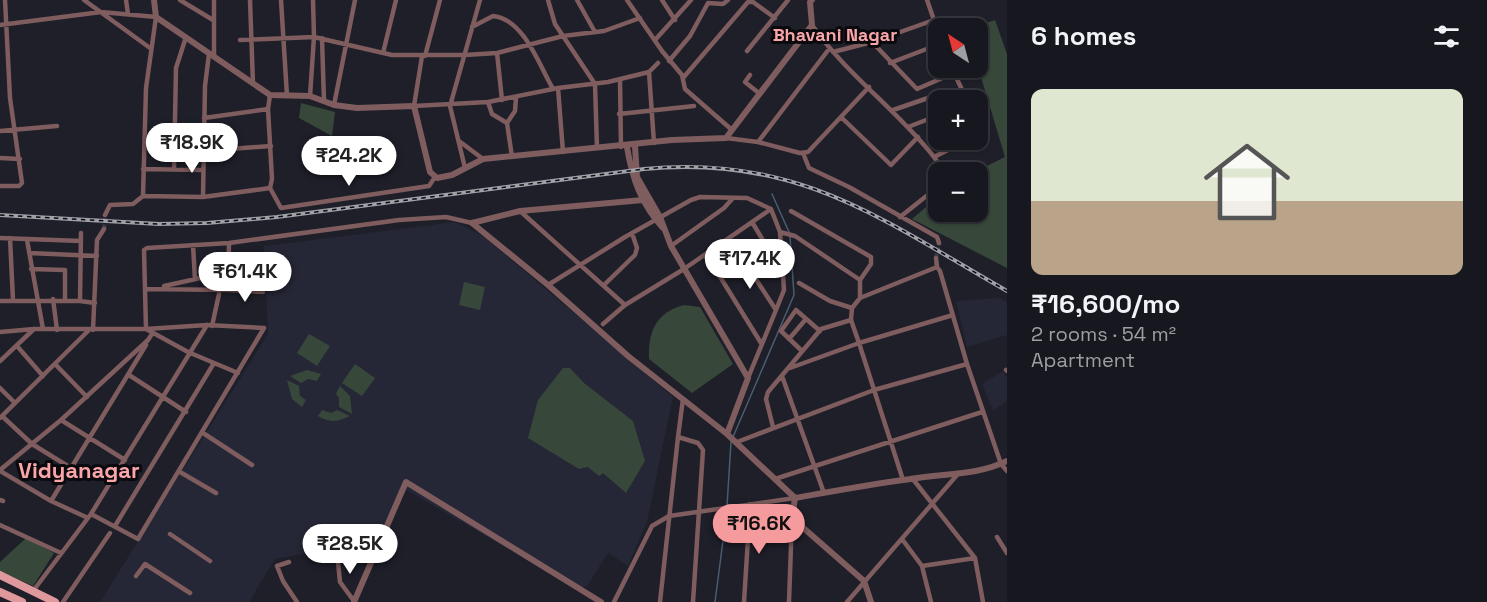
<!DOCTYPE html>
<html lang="en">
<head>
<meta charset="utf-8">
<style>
  body { margin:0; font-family:"Space Grotesk",sans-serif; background:#1f2028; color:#f1f3f6; height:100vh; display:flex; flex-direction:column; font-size:22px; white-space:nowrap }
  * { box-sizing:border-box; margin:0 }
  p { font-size:20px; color:#9e9fa4 }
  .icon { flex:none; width:33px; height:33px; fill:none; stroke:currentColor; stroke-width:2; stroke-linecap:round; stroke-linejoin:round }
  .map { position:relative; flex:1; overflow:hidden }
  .panel { display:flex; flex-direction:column; background:#16171f; width:480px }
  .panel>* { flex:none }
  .needle { width:39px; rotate:324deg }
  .fabs { position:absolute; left:928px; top:18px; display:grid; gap:12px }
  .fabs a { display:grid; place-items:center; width:60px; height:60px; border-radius:12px; background:#16171f; box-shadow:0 2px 4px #0004,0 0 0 2px #35363d; font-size:30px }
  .price { position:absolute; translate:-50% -51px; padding:0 14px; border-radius:21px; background:#fff; color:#222; font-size:20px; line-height:39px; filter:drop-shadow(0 2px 3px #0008) }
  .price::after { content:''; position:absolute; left:50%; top:36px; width:18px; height:14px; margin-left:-9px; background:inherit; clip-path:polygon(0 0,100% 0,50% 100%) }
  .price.active { background:#f59b9d; color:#111 }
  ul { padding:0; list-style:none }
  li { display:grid; align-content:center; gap:12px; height:318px; padding:0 24px }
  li+li { border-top:2px solid #35363d }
  li span { display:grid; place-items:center; height:186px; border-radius:12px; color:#555 }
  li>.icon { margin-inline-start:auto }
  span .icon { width:108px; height:108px; fill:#fffc; stroke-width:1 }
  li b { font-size:26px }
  h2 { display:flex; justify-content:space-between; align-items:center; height:72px; padding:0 24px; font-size:26px }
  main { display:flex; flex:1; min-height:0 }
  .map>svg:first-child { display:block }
  .built { fill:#252736 }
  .green { fill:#37483a }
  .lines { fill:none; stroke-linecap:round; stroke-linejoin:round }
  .stream { stroke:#495d72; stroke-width:1.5 }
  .minor-tunnel { stroke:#393a44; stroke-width:4.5; stroke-dasharray:4.5 2; stroke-linecap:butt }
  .minor { stroke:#7f5c5e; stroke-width:4.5 }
  .tertiary { stroke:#7f5c5e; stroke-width:6 }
  .primary { stroke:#df989c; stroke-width:8 }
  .rail-casing { stroke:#a0a1a8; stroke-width:4 }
  .rail { stroke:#09090e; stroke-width:1.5; stroke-dasharray:4.5; stroke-linecap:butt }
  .labels { text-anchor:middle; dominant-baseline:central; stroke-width:6; stroke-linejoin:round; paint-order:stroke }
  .neighbourhood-label { font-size:18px; font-weight:bold; fill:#faa6a8; stroke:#09090e }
  .district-label { font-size:22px; font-weight:bold; fill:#faa6a8; stroke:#09090e }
</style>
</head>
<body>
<main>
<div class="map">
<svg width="1007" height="602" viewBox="0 0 1007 602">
  <rect width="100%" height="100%" fill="#1e1f29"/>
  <path class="built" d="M455,222L483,236L673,397L647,522L628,566L608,553L587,586L579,590L405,489L376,561L332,549L275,559L249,602H100L268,334L264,246Z
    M999,298L1007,302V335L967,347L956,301Z
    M1003,371L1007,378V401L993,411L982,384Z"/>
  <path class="green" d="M995,20L1007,54V268L912,219L939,196V212H978V172H975L1005,157L978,67V28H971Z
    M301,103L335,112L332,136L299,118Z
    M464,282L485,287L480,310L459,305Z
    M684,305L700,307L733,364L692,393L649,359C648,332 656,312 684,305Z
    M309,334L330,346L317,366L297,353Z
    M355,364L375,378L362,396L342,383Z
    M563,368H570L584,383L633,421L645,461L626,493L603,473L599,476L588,467L579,469L528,438L538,400Z
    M307,370L321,374L317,381L308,379L301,383L290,376Z
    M287,380L299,386L300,396L306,400L302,407L292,399Z
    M340,386L350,396L352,414L339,407V398L336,394Z
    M322,410L331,413L337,410L350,416C338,422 330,423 318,416Z
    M26,538L54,553L33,586L0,571V562Z"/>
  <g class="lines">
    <path class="stream" d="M772,194L789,232
      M733,437L794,295L790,236
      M727,506L731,442
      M715,602L727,510"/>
    <path class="minor-tunnel" d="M104,229L105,215
      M936,258L939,243"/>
    <path class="minor" d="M84,0L150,48
      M126,0L128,14
      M180,0L213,20
      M250,0L253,84
      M281,0L287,96
      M548,0L555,24L595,84L597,148
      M577,0L595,32
      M627,0L662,51L682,75L685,89L732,130
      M662,0L675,20
      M0,25L101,12L156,17L146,88L143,196L133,204L110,205L105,215
      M812,25C846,74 897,110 934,157L968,140
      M472,27L493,16C524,19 539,65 553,89
      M322,38L324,101
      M240,40L314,37L392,55H465L497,53L563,36L604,31L640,18
      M655,40L691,0
      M872,42L917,89L954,73L967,100
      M747,51L788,0
      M833,52L872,42L934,20L927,0
      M383,53L396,0
      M497,53L502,100
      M422,56L414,106L488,102L558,88L608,82L649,72L658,63
      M425,56L440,0
      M214,57V0
      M669,61L690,36L708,3L723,4L728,0
      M890,63L937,45
      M649,72L654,143
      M750,75L745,82L760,94
      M683,78L748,2H753L775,18
      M620,80L621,147
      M558,88L563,152
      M310,96L314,37L313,0
      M975,100L980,99
      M488,102L492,114L507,123
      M334,105L355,0
      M893,110L928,98L939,109
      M619,114L694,106
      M204,118L268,109
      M842,118L891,165L918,137
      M908,127L939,115
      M0,131L57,126
      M978,134L980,133
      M726,138L758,142L829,49
      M459,141L483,159
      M758,142L800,153L808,152L869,87
      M203,151L271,146
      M803,153L809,168L849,187L937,237L939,243
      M512,157L507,123L515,111L516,98
      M934,157L944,172
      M0,158L20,159
      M465,168L450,106L480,0
      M143,169L203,170
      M174,169L176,68L186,37
      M0,186H19L22,183L10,98L5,0
      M270,188L281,208L429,186L435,177
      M143,196L203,197L270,188L272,179L268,109L270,95
      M203,197L205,86L209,54
      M520,211L625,305
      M791,211L871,257V264L860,280V298
      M900,217L939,186
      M752,222L781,270
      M780,232L795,236L860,280
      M81,233L80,301L95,303
      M0,238L81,241
      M10,238L13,300
      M729,238L776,310L748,378
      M27,240L43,329
      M193,245L195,279
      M671,246L724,208L733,198
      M29,253L97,256
      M706,254L761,343
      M936,258L937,267
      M31,269L65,270V300
      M799,283L830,301L852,308L860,298L937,267L940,271L967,364
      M605,284L635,255L637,248L632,233
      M548,285L625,237L691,200L700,197L747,198L771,209L780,232L784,290L776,310
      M164,286L264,264
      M145,289L228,290L229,243
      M228,290L263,292
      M53,299L57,330
      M0,301H80
      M603,324L625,305L684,269L771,209
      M212,326L219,294
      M93,330L97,240L104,229
      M0,332L34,329H146L188,352L238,373
      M789,339L806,319
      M17,346L43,376
      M802,351L781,331L796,310L820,331
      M0,361L34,329
      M55,364L87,397
      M790,368L859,343L851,320L852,308
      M1006,370L1007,371
      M129,375L186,412
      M782,376L824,493
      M0,388L15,403
      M2,416L32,444L71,468
      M0,418L89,330
      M61,420L125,460
      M773,427L766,399L768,392L821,329L851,320
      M203,433L252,465
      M678,437L683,399
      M737,442L874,390L967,364L1001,464L1007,471
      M0,470L61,420L148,340L152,334
      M0,471L51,501L88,518
      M180,472L216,493
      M912,478L975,558L983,602
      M775,479L982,412
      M903,480L859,343L953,315
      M0,500L3,501
      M51,501L146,345
      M750,504V507L792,518L789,602
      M91,514L138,539L264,328L207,325L146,329L144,250L147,248L229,243L399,220L446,217L472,223
      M0,525L61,553
      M115,526L214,363
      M170,534L210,561
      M997,537L1007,553
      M902,539L922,566L931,602
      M337,552L340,582L354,601
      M289,562L277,566L283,581L297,602
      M922,566L975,558
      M136,576L145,564L190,593
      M33,591L91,514L207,325
      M63,602L110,533
      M614,602L652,526L669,516L795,498
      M660,602L678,437L698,443L703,450L693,602
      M744,602L750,507
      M847,602L957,475"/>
    <path class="tertiary" d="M154,0L156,17L270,95L310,96L334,105L357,108L414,106L430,172L437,178L452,175L483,159L672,140L726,138L812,25L810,2L812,0
      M635,146L637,177L660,217L671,246L748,378L727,434
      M627,147C632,178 641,204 663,228
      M472,223L548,285L628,356L727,434L795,498
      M472,223L520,211L643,200
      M795,498C834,491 872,484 911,479C944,473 976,476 1007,461
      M795,498L792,518L864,581L871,602
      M354,602L406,482L601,602"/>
    <path class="primary" d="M0,575L55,602
      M0,592L22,602"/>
    <defs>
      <path id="rail" d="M0,215L159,224L207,223L277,217L644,169C797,154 881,219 1007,291"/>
    </defs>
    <use href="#rail" class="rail-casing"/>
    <use href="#rail" class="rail"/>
  </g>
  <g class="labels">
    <g class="neighbourhood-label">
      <text x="835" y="34">Bhavani Nagar</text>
    </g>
    <g class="district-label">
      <text x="79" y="470">Vidyanagar</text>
    </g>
  </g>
</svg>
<div class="fabs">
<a><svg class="needle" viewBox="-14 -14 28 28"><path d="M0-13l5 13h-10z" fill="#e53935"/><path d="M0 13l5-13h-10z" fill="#9e9fa4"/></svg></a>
<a>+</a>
<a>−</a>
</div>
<b class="price" style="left:192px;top:174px">₹18.9K</b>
<b class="price" style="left:349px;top:187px">₹24.2K</b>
<b class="price" style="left:750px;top:290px">₹17.4K</b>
<b class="price" style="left:245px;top:303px">₹61.4K</b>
<b class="price active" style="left:759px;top:555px">₹16.6K</b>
<b class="price" style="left:350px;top:575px">₹28.5K</b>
</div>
<section class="panel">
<h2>6 homes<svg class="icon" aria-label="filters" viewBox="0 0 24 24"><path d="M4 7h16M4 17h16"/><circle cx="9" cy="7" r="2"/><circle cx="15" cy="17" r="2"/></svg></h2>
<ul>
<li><span style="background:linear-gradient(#dfe7d0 60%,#b9a48a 0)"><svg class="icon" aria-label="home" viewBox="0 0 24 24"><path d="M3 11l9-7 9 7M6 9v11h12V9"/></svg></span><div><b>₹16,600/mo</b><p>2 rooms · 54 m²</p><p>Apartment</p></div></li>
</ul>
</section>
</main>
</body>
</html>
